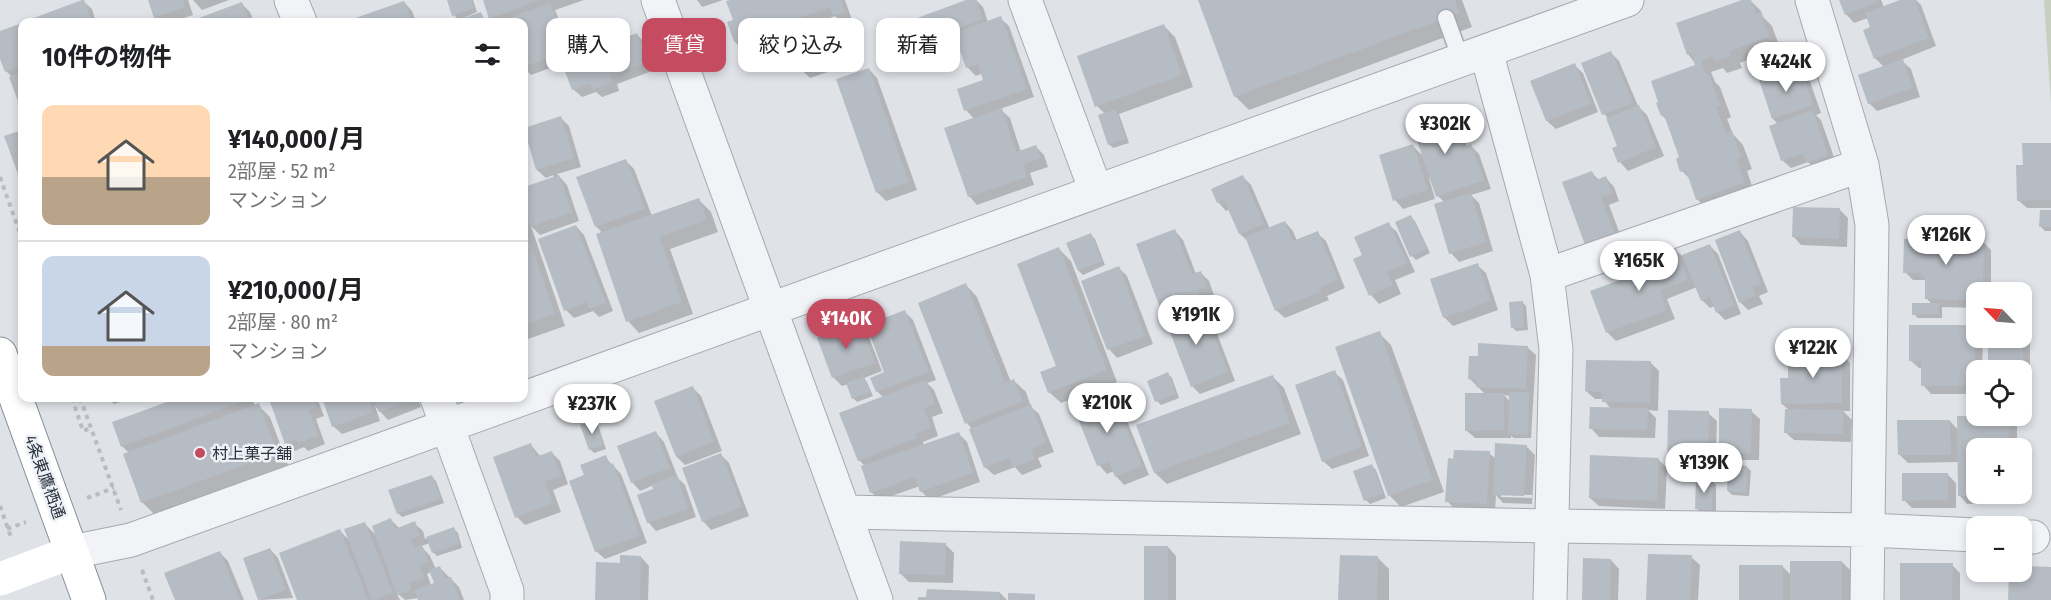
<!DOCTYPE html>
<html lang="ja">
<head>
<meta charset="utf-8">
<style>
  body { margin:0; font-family:"Fira Sans Condensed","Noto Sans JP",sans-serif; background:#f2f2f2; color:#202124; height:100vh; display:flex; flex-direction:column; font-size:22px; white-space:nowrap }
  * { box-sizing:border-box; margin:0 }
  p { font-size:20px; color:#757577 }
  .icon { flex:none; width:33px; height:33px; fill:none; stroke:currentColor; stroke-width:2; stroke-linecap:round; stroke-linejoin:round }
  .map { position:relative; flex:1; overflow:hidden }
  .side { position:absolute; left:18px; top:18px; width:510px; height:384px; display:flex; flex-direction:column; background:#fff; border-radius:12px; box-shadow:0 3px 9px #0003 }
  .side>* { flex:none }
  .top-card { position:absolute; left:546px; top:18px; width:570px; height:54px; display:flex; gap:12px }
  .needle { width:39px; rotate:295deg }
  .controls { position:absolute; left:1966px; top:282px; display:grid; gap:12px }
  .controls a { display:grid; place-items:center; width:66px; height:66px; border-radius:12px; background:#fff; box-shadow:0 3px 9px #0003; font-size:30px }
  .price { position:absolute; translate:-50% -51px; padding:0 14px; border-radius:21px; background:#fff; color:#222; font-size:20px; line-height:39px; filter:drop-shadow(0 2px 3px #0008) }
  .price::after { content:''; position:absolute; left:50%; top:36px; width:18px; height:14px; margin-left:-9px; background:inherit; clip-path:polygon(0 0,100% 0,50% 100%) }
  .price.on { background:#c54b61; color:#fff }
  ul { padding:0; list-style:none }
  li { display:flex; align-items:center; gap:18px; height:150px; padding:0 24px }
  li+li { border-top:2px solid #e0e0e0 }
  li span { display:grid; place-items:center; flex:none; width:168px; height:120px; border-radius:12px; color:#555 }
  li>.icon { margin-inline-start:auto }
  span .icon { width:72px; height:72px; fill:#fffc; stroke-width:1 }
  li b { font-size:26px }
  h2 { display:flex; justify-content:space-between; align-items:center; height:72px; padding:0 24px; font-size:26px }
  .tag { padding:0 21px; border-radius:12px; background:#fff; box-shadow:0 3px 9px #0003; font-size:21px; line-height:54px }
  .tag.on { background:#c54b61; color:#fff }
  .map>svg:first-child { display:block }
  .green { fill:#c5d0c0 }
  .shadow { fill:#0003; fill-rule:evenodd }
  .building { fill:#b6bcc3 }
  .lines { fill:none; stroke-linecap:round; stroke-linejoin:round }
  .lane-casing { stroke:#a5a9b1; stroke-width:19 }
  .street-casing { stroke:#a5a9b1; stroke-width:35 }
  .highway-casing { stroke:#87909d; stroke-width:35 }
  .path { stroke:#b9bdc2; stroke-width:4; stroke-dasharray:4.5 4.5; stroke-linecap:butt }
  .lane { stroke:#f1f3f6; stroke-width:16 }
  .street { stroke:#f1f3f6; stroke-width:33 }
  .secondary { stroke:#fff; stroke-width:33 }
  .highway { stroke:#fff; stroke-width:33 }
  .poi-dot { fill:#c54b61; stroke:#eef1f5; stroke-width:2 }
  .labels { text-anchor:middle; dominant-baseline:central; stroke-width:5; stroke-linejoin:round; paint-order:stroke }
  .poi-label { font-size:16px; fill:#29313d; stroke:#eef1f5; text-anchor:start }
  .street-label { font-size:16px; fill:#29313d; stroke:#eef1f5 }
</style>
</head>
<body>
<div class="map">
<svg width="2051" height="600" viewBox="0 0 2051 600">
  <rect width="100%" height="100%" fill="#dfe2e7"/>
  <path class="green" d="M2044,0H2051V104Z"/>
  <path class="shadow" d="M149,0H188L193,15L172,22H160L155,17Z
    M193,0H229L202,10Z
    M448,0H473L477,12L459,20L454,15Z
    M484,0H584L555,10L575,58L637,35L645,43L655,70L617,84L619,91L602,97L596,92L582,97L573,89L564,63L531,75L524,68V22H495L491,18Z
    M697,0H723L702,7Z
    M735,0H845L852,20L847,22L853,28L863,60L810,78L801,69L840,21L835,16L744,50L735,42L729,23L735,21Z
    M971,0H976L983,7L988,22L1000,18L1009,26L1034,97L1000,109L1010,118L1021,152L1036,147L1044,155L1048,167L1030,173L1034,185L977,205L969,196L974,119L966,110L985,81L983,73L976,76L967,67L957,39L927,51L918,42Z
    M1199,0H1462L1472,27L1249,110L1235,96Z
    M1747,0H1750L1761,11L1763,17L1772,26L1780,48L1740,63L1742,68L1727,73L1723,68L1711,72L1715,82L1720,87L1731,117L1727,119L1733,134L1743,145L1752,169L1747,171L1755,195L1709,211L1697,199L1691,180L1682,171L1681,158L1668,122L1662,115L1660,103L1697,66L1688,54Z
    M1840,0H1881L1884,7L1904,0H1916L1921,5L1936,46L1901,60L1911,69L1920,97L1877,111L1869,103L1884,67L1875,58L1872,28L1868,18L1854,23L1846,14Z
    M83,1L92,9L96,22H27Z
    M404,2L412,11L416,22H348Z
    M241,3L250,12L254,22H191Z
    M481,14L486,22H456Z
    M22,24V108L12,77L6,71L0,55V33Z
    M1164,26L1175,37L1193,87L1119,114L1129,143L1113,148L1109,144L1105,114L1097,106Z
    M1611,53L1619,61L1638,106L1647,115L1664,156L1628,171L1620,162L1614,149L1619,147L1608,118L1604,114Z
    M1574,65L1583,73L1598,112L1556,129L1547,121L1532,82Z
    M1800,68L1808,76L1821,113L1816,115L1821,120L1836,163L1816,170L1808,162L1791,168L1782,160L1778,124L1773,119Z
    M869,69L877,78L917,190L886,201L878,193L838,80Z
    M1432,110L1441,119L1446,133L1456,129L1464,137L1467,147L1471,146L1479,154L1491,189L1471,195L1479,203L1493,251L1459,262L1451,253L1445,203L1438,196L1431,177L1429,178L1435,199L1403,209L1395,200L1413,146L1425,158Z
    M561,118L569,126L581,167L557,174L567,185L579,221L540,235L531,226L565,326L525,340L524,338V189L554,178L553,175L546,178L537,170Z
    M22,131V181L6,137Z
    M2051,145V208H2027L2018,200L2024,166Z
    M626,161L634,169L652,216L699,200L711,212L718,232L670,249L693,314L639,333L628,321L603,234L596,226Z
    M1592,173L1600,181L1606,178L1614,187L1619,201L1609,205L1623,242L1595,253Z
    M1243,177L1251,185L1270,229L1285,222L1293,231L1297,241L1317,233L1326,241L1345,288L1327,296L1329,300L1285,318L1276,310L1249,242L1240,234L1230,209L1226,211L1218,202Z
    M1840,210L1848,218L1847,247L1801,245L1793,236Z
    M2051,211V231H2045L2041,227Z
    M1411,217L1415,221L1430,253L1416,260L1412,256Z
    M1388,224L1397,232L1415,272L1395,280L1401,294L1379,304L1371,295L1364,256Z
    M576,226L584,235L613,311L599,317L593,311L574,318L566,310Z
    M1175,231L1183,240L1196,274L1200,272L1209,281L1214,295L1206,298L1209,307L1204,309L1210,315L1235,381L1200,394L1192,386L1170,319L1163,312Z
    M1740,232L1748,241L1768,292L1759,296L1763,304L1748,310L1740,302Z
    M1091,235L1095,239L1105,265L1083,275L1079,271L1068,244Z
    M1983,242L1991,250V292H1977L1975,308L1942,307V318H1918L1914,314L1932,304L1926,298L1927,280H1913L1905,272Z
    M1710,246L1718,254L1741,314L1725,320L1717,312L1715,306L1710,308L1702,300L1697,287L1667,299L1675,319L1616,341L1608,333L1592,292L1652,270L1675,249L1682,256Z
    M1059,249L1071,261L1117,382L1061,403L1049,392L1058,367Z
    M1477,265L1486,273L1498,310L1453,326L1444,317Z
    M1119,268L1127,276L1153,344L1117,358L1109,349L1083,282Z
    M966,285L977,297L1011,382L1014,381L1026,392L1031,407L1039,414L1054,452L1038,458L1042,467L1022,475L1015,467L994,475L985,467L972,429L967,423Z
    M1522,302L1526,306L1528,330L1516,331L1512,327Z
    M2022,307L2030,315V370H1997L1989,361V338H2022Z
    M905,312L913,320L936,380L927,383L934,390L943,413L932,417L938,436L923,442L924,446L959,434L967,442L980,482L930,500L921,491L920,486L880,500L871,492L865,466L859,460L884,398L877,391L886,373Z
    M859,324L867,332L882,371L864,378L867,382L873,396L857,402L853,398L848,384L842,386L834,378L819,339Z
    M1974,326L1977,329V338H1983L1982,370H1977V394H1931L1923,385V368H1919L1910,360Z
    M1379,333L1391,345L1444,492L1401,507L1389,495Z
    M1527,347L1536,355L1531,438H1514L1511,436V438H1475L1466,430L1486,395L1470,379ZM1504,395L1510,396V402Z
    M1841,354L1850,363V411H1843L1852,420L1851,442L1794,440L1785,432L1789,410L1782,404L1790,379Z
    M1650,362L1659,371L1658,411L1648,410L1656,418L1655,438L1599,437L1591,428L1610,408L1603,399H1595L1586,391Z
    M1334,372L1343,380L1369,456L1332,469L1323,461Z
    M1168,374L1172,378L1179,398L1161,405L1157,401Z
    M1272,376L1284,388L1301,434L1167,484L1155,473L1138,426Z
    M693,388L701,396L722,451L685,465L677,457Z
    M1111,392L1119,401L1149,475L1124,485L1116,476L1114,471L1107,474L1099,465Z
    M107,398H133L114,404Z
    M183,398H252L255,406L258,405L270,417L288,465L154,514L142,502L129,453L122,446L114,423Z
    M286,398H317L324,416L316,419L325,444L308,451L304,447L295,451L286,443L272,403Z
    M324,398H418L421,407L388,420L375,406L380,421L342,434L333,426Z
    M1751,411L1760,419L1759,460H1728L1720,452Z
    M1708,413L1717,421L1715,480H1711L1716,485V513H1701L1697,509L1698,479L1676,478L1667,469L1665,509L1599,506L1590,498L1658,459L1668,469Z
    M2008,418L2017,426V448H1977V494H2017V503L1967,504L1959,495V462L1908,463L1899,454L1950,421L1959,431Z
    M594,421L598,425L606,449L594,453L590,449Z
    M656,433L664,442L678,478L685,485L696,517L656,531L648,522L655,490L654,485L640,491L632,482Z
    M531,445L541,457L552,453L560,461L568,484L553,490L561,512L525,525L517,517Z
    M1526,446L1535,455L1532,504L1503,503L1496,495L1495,512L1455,509L1447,501L1489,453L1496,459ZM1501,494L1532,495V498L1501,497Z
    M721,455L729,463L749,516L711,530L703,521Z
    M605,457L621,474L647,543L605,559L596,551L586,476Z
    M1372,466L1376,470L1386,498L1370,504L1366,500Z
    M1747,467L1751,471L1749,496L1732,495L1728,491Z
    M1947,474L1956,483V508H1912L1904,500Z
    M432,477L436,481L444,503L402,517L398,513Z
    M391,520L400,529L414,523L423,531L425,539L454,529L458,533L462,548L437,556L433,552L430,543L421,546L430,556L436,569L440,568L459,587L464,600H419V598L405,600L396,592L400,600H299L339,530L351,542L364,523L377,536ZM431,572L435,584L431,585L427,574Z
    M945,544L954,553L953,583L909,582L900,573Z
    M1168,547L1176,556V600H1145Z
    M270,549L278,558L293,598L260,600L245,559Z
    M220,553L228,561L244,600H176Z
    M641,557L649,566L648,600H597L622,564Z
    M1691,557L1700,565L1698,600H1648Z
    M1378,558L1389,569V600H1340Z
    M1611,560L1619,569L1618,600H1583Z
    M1842,562L1850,570V600H1741L1782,566L1792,576Z
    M1952,565L1960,573V600H1901Z
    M1000,593L1007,600H919Z"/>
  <path class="building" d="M82,0H84L92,22H23Z
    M148,0H183L185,7L154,18Z
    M447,0H471L474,8L452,16Z
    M483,0H540L489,19Z
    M730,0H841L845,12L833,16L830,7L734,42L727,22L733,20L726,1Z
    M966,0H976L983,19L917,43L909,21Z
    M1198,0H1455L1459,13L1234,97Z
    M1742,0H1751L1756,14L1761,12L1769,37L1730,51L1731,56L1715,62L1712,56L1701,61L1706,74H1709L1720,105L1716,107L1726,133L1732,131L1741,157L1737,159L1744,183L1696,200L1686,170L1680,172L1676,159L1679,157L1664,115L1661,116L1656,103L1658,102L1651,81L1695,65L1691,53L1687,55L1676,23Z
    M1839,0H1877L1878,2L1845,15Z
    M1900,0H1915L1929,38L1874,59L1863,30L1870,27L1865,13Z
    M404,1L412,22H344Z
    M242,2L249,22H188Z
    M550,3L568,50L524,67V22H504L503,20Z
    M481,12L485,22H452Z
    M1001,16L1027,89L964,111L957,89L983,80L978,64L966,68L954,33Z
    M845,18L856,51L800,70L789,36Z
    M22,23V65L5,72L0,59V31Z
    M1164,24L1182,75L1095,107L1077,56Z
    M637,33L648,62L610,76L612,82L592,90L590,83L572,90L561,61Z
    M1611,51L1633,103L1602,115L1581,63Z
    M1903,59L1913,88L1868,104L1858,75Z
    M1575,63L1591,104L1546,121L1530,81Z
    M1800,66L1813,105L1772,119L1759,80Z
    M869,68L909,182L876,193L836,79Z
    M22,72V112L9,77Z
    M1639,105L1656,147L1618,163L1612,148L1617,146L1606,118Z
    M1002,108L1016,152L1036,145L1041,158L1023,165L1027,177L968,197L944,128Z
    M1116,109L1126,139L1108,145L1098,115Z
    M1433,109L1441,133L1456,127L1463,147L1471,144L1484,180L1436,197L1409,117Z
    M1813,110L1828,155L1806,163L1803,153L1781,161L1769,126Z
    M561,116L574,158L536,170L524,128Z
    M22,130V185L4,136Z
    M2022,143H2051V200L2017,201L2016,165H2023Z
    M1413,144L1428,190L1393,201L1379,155Z
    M626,159L645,209L595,227L576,177Z
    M1592,171L1596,180L1606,176L1612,193L1601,197L1615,234L1585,245L1562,182Z
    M559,175L572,212L530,227L524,209V187Z
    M1243,175L1264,224L1239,234L1224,200L1217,203L1211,189Z
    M1471,193L1486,242L1449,254L1434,204Z
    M699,198L707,220L660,237L682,302L626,322L596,234Z
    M1793,207L1840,208L1839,239L1792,237Z
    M2040,210H2051V227H2039Z
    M1411,215L1427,249L1410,257L1395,222Z
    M1285,221L1293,241L1318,231L1338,280L1320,288L1321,291L1275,311L1245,237Z
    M1389,222L1407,263L1387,272L1393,285L1369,296L1353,259L1362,255L1354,237Z
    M524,225L555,314L524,325Z
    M576,225L606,303L589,309L587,302L564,311L538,239Z
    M1175,229L1192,274L1201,271L1207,287L1198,290L1202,298L1162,313L1136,244Z
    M1740,230L1761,284L1752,287L1755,296L1739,303L1715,240Z
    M1091,233L1102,261L1078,271L1066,243Z
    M1904,239L1984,240L1983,290H1968V300L1925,299V277H1921V273H1903Z
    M1710,244L1734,305L1716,313L1710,297L1701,301L1682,255Z
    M1059,247L1107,370L1048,393L1040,372L1056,366L1017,264Z
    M1676,248L1688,280L1660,290L1667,310L1606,333L1590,291L1650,269L1647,259Z
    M1478,263L1491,301L1443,318L1430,279Z
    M1119,266L1145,336L1107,350L1081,281Z
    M966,283L1005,383L1014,379L1023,401L965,424L918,303Z
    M1523,301L1524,327L1511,328L1509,302Z
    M1912,303H1939V314L1912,315Z
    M1202,305L1228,372L1191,387L1165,319Z
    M905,310L929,372L876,392L870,378L884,372L866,325Z
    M859,322L875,363L832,378L817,338Z
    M1909,325H1975V386H1921V361H1909Z
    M1380,331L1433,480L1388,496L1335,347Z
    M1988,338H2023V362H1988Z
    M1478,343L1528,346L1526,389L1476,387V380L1468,379L1469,356H1478Z
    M1842,353V403L1781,404L1780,378H1788V354Z
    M1586,360L1651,361L1650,403L1602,402V392L1585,391Z
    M1335,370L1362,447L1322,462L1295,385Z
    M1168,372L1176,394L1155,402L1147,381Z
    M1273,375L1290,423L1154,473L1136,425Z
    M864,376L870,392L852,399L846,383Z
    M926,380L935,404L924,408L931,428L915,434L917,438L858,461L839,413Z
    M693,386L714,442L676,457L654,401Z
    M1111,391L1142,466L1115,477L1109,462L1097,466L1073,406Z
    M1509,392H1529L1528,435L1508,434Z
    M1465,393H1504V430L1465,431Z
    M178,398H247L248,399L121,447L112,422Z
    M281,398H313L317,407L309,410L318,436L298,443L296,439L285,444L270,402Z
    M322,398H368L373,412L332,427Z
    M373,398H416L379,412Z
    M259,403L277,453L141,503L123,454Z
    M1031,404L1046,443L1031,449L1035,459L1013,468L1009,458L984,468L969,429Z
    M1590,407L1648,408L1647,430L1589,429Z
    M1719,408L1752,409L1751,453L1719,452Z
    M1785,409L1844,410L1843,434L1784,433Z
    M1668,410L1709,411L1708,472L1667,471Z
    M1957,416H2009V448H1977V494H2010V496H1958Z
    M594,419L603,445L589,450L580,425Z
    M1897,420H1950L1951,455H1898Z
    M656,431L670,468L631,483L617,446Z
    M959,432L973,473L920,492L915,477L870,493L861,466Z
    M531,443L536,457L552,451L561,476L545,481L553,503L515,518L493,457Z
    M1495,443L1527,445L1524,496L1493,495Z
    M1454,450L1490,451L1487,504L1445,502L1448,458L1453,459Z
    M721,453L742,507L702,522L682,468Z
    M606,455L610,465L613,463L640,535L595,552L569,481L584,475L580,465Z
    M1590,455L1659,458L1657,501L1589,498Z
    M1372,464L1383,494L1364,501L1353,471Z
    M1728,464L1747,466L1746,493L1727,491Z
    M1902,473H1948V500L1902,501Z
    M432,475L441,499L397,514L388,490Z
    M677,475L688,509L647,523L637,495L653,489L652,484Z
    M1696,479H1713L1712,510L1695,509Z
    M391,518L395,529L415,521L420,536L411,539L414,548L422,545L429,562L420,565L424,578L409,583L412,590L397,595L372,526Z
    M365,522L393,593L374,600H372L344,529Z
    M454,527L459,544L432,553L426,537Z
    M340,529L368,600H297L279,553Z
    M900,541L946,543L945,575L899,574Z
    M1144,546H1168V600H1144Z
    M270,548L286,590L258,600L243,558Z
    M220,551L240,600H175L164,573Z
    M1648,554L1692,555L1690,600H1646Z
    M620,555L641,556L640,600H595L596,562L620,563Z
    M1340,555L1378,556L1377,600H1338Z
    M1583,558L1611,559L1610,600H1582Z
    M1790,561H1842V600H1790Z
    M1900,563H1953L1952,600H1900Z
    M1739,565H1783V600H1739Z
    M440,566L445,579L451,577L460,600H418L414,590L434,583L429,570Z
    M2022,566L2051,567V600H2008L2009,572H2022Z
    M927,589L1000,592V600H918V597H926Z
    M1008,593L1035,594V600H1008Z"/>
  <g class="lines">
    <defs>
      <path id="lane" d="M1446,18L1461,60"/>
      <path id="street" d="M291,0L300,22
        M658,0L876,600
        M1025,0L1096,191
        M1812,0L1862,165L1872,225L1867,600
        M1486,51L1547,275L1556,349L1550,600
        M1547,275L1862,165
        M437,398L507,591V600
        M845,512L1553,526L1868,530L1977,535
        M2022,537H2033
        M72,552L131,540L1627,0"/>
      <path id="highway" d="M0,354L89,600"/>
    </defs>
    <use href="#lane" class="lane-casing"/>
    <use href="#street" class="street-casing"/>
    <use href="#highway" class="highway-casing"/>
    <path class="path" d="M0,177L22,239
      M72,398L83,431L91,428
      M80,398L121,510
      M87,498L114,488
      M0,506L12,540
      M7,529L26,522
      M142,570L153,600"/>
    <use href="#lane" class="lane"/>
    <use href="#street" class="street"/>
    <path class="secondary" d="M0,579L72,552"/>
    <use href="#highway" class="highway"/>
  </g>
  <circle class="poi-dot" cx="200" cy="453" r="6"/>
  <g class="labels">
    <g class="poi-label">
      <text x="212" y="453">村上菓子舗</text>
    </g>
    <g class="street-label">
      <text transform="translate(45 477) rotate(70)">4条東鷹栖通</text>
    </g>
  </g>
</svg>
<div class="controls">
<a><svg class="needle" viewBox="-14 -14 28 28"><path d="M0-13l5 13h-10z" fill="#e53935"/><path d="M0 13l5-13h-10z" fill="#757577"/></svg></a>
<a><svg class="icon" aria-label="locate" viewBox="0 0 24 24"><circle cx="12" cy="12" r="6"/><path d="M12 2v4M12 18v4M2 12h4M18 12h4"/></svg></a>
<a>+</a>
<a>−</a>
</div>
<b class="price" style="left:1786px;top:93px">¥424K</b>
<b class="price" style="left:1445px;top:155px">¥302K</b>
<b class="price" style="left:1946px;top:266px">¥126K</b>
<b class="price" style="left:1639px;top:292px">¥165K</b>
<b class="price" style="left:1196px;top:346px">¥191K</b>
<b class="price on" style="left:846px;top:350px">¥140K</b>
<b class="price" style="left:1813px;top:379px">¥122K</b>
<b class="price" style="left:1107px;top:434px">¥210K</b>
<b class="price" style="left:592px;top:435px">¥237K</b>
<b class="price" style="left:1704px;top:494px">¥139K</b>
<div class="top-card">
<a class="tag">購入</a>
<a class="tag on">賃貸</a>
<a class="tag">絞り込み</a>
<a class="tag">新着</a>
</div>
<section class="side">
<h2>10件の物件<svg class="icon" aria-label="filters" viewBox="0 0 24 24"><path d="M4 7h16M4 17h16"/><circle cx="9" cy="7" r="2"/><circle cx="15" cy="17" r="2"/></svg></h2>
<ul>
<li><span style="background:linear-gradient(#ffd9b3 60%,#b9a48a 0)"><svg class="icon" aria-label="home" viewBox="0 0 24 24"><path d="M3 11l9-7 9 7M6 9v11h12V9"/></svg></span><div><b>¥140,000/月</b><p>2部屋 · 52 m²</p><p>マンション</p></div></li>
<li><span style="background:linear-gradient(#c9d6e8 75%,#b9a48a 0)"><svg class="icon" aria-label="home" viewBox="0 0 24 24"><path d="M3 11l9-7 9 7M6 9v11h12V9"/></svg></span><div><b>¥210,000/月</b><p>2部屋 · 80 m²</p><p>マンション</p></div></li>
</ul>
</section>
</div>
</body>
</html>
